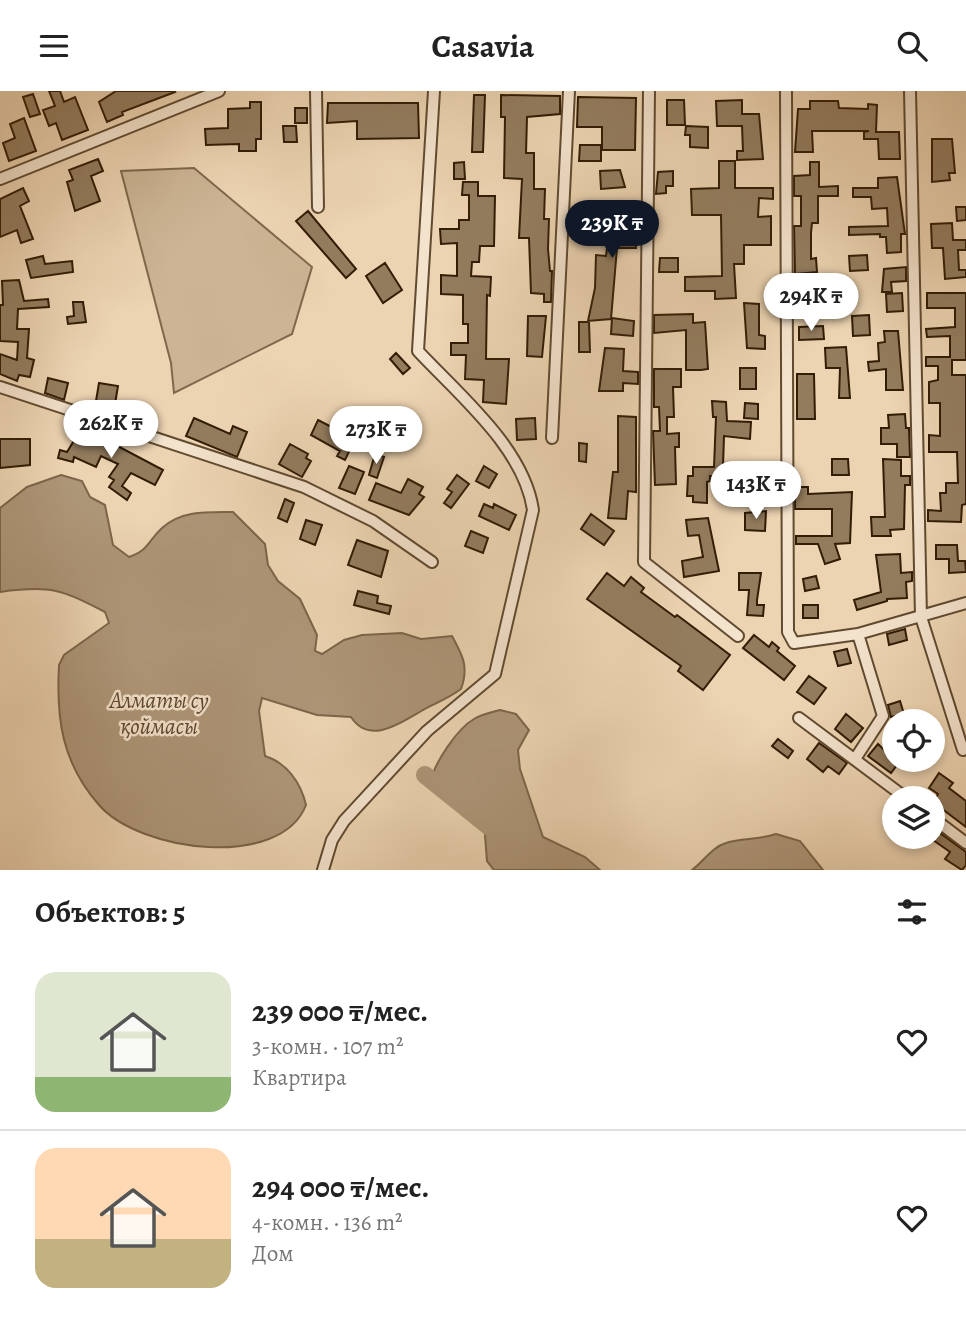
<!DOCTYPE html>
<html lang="ru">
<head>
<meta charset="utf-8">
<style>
  body { margin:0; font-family:Alegreya,serif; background:#f2f2f2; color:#222; height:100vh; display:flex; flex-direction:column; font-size:26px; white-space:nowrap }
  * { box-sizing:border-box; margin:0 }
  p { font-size:23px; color:#767676 }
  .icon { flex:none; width:38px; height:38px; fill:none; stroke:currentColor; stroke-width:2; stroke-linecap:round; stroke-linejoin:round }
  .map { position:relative; height:779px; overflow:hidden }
  .panel { display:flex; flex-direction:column; background:#fff; flex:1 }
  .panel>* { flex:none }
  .buttons { position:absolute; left:882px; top:618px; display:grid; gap:14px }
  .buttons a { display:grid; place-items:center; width:63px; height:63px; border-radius:50%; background:#fff; box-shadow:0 4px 10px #0003; font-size:35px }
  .price { position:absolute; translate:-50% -60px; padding:0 16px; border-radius:24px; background:#fff; color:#222; font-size:23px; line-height:46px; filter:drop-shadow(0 2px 4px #0008) }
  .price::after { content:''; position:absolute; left:50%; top:42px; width:21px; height:16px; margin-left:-10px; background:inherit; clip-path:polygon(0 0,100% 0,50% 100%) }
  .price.current { background:#111827; color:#fff }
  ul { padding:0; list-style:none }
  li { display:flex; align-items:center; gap:21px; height:175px; padding:0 35px }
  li+li { border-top:2px solid #e0e0e0 }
  li span { display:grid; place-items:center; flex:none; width:196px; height:140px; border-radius:21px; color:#555 }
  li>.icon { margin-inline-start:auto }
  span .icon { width:84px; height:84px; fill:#fffc; stroke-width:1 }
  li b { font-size:30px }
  h2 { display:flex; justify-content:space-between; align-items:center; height:84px; padding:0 35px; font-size:30px }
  header { display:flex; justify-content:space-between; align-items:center; height:91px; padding:0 35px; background:#fff; font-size:32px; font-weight:700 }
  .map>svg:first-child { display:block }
  .green { fill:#ccb494; stroke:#7f684c; stroke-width:2 }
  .water { fill:#ad9577; stroke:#7c6549; stroke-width:2 }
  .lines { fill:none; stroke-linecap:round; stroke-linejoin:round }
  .river { stroke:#ad9577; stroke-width:18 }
  .building { fill:#937c5e; stroke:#321d05; stroke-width:2 }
  .minor-casing { stroke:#604a30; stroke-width:14 }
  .minor { stroke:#f3e2cc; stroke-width:10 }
  .labels { text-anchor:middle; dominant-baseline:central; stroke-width:5; stroke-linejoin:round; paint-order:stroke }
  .water-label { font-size:23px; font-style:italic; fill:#5d472d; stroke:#f3e2cc }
</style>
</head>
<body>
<header><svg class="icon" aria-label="menu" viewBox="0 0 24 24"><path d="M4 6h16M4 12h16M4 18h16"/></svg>Casavia<svg class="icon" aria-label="search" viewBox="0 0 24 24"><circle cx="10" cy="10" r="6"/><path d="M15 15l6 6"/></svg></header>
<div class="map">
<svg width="966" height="779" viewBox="0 0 966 779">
  <rect width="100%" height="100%" fill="#ecd3b1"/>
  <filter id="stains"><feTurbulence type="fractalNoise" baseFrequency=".00286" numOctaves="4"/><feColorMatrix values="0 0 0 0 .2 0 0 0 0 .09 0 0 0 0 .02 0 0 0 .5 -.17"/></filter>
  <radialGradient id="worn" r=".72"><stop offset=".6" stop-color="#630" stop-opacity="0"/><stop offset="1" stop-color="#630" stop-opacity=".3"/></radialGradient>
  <path class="green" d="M194,77L312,176L292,243L174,302L171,272L121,80Z"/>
  <path class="water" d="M61,384L82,390L90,406L105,414L113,454L129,466C149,459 148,450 162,437C182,419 208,421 233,421L265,453L268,474L278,490L300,508L317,544L315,560L322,563L344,549L362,544L402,542L421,548L452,545C463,565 469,576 461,598C449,607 436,612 423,619C402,631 370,655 351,626L317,624L262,607L259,620L265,665C287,672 301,692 306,714C281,779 140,761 99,714C62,672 56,628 59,574L64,564L109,532L105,521C60,498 51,494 0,501V417L27,396Z
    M500,619L516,623L529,639L518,659L520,678L543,746L585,766L600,779H494L487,770L484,731L472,713L449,710L431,690C434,672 458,637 474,628C482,623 492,621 500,619Z
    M776,743L800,750L823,779H692C704,770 712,756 726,752C742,747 759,749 776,743Z"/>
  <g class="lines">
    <path class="river" d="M425,684L502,746"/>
  </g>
  <path class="building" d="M49,0H60L64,11L75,6L88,39L62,49L56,32L49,35L43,19L55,15Z
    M116,0H174L175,1L122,21L123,24L107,31L99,11Z
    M33,3L40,23L30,26L23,6Z
    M474,4H485L483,61H472Z
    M501,4L560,5V23L527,26L526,62H534V98H545L544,128H549L548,158L550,180H552L551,211H544V203L531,202L529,147H519L522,88L504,87L505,26H501Z
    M578,6L636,7L635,59H602V36H577Z
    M667,9H684L685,34H667Z
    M742,9V23H759L763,68L737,69V60H743L742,35H717L716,10Z
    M810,10H838L839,17L868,18V13L877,14L876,41H899L900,68H879L878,48H864V41L869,40H812L813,61H795L798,18H810Z
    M250,11H261V48H256V60H239V53L206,54L205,38L228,37V18L250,17Z
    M328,12H418L419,47L357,48V30L327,32Z
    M295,17H307V32H295Z
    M24,27L36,60L9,70L3,52L15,47L10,33Z
    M283,35H296L297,51H284Z
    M686,35L708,36V57L690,56V44H685Z
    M932,48H952L955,82H949L950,89L932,91Z
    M580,54H601V70H579Z
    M98,68L103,80L91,85L100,110L75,120L67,91L73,89L69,79Z
    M719,70H735V97H773V108L759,107L758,126L771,125V154H744V173H734L736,207L715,208V200H685V186L722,185L721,124H692L691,98L719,97Z
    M464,71L465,88H454V72Z
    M810,71H819V96L838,95V105H818V132H812L811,142V168L816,167L817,181L795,183L794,135H801V105H794V85L810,84Z
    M620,79L625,96L601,98L600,80Z
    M673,80V95H666V102L656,103L658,81Z
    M897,86L905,143H901V161L887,162L886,146H880V143L849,144V136L888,135L887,117L872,118L871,106H853V97H878V87Z
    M463,91H478V105H495L494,155H480L479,171H472L471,185L491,186L490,205L487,204L486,268H509L506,313L483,311L484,289L465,288L466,264H451V252H468V233H463V204L441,203V184L457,185V152L441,153L440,138H459V129H469V104H462Z
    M23,97L29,110L20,115L33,148L21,152L17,139L0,146V108Z
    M631,110L636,157H617L611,228L588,230L595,197L596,164L606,165L609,141H612L611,111Z
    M956,116H966V129L957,130Z
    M308,120L356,178L346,187L296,130Z
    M952,132L953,149H966V159H958L959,179H966V186L945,188L943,157H932L931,133Z
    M867,164L868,179L850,180L849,165Z
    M43,165L45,173L72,170L73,181L31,187L26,169Z
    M660,167H678V181H659Z
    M385,172L402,199L383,212L366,185Z
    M906,176V190L891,191L892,201H882L884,178Z
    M19,189L24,210L48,208L49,216L18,218L17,238H29L27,267L34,269L30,286L19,284L17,290L0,283V263L17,269L18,251L0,250V214H3L2,190Z
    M795,194H848V222H835V218L795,219Z
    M902,202L903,220L887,221L886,203Z
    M927,202H966V269H952V284H966V413L962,414L961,431L928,430V419L941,420L940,402H946V392H958L957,361H929V344L940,345V312H929V291L938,289V275H926V266H950V245L927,246L926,238L955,236V217H927Z
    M73,211H83L86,231L68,233L67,226L74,225Z
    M744,212L759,213V244L765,245V258L747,257Z
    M693,223V232L705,231L708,278L701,279H686V239L654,242V224Z
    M869,224L870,244L853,245L852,225Z
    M528,225H546L542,266L527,265Z
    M612,227L634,230L633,245L611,243Z
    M579,231H589L590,261H579Z
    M823,235L824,248L799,249V236Z
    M884,240H898L903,299H886V278L869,280L868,271L879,270L878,252L885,251Z
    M846,256L850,307H839L840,277H826L825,257Z
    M605,257L624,258L623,280L638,281V293L623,292V300H599Z
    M396,262L410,277L403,283L390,268Z
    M740,277H756V298H740Z
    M654,278H681V296H673L674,326H667V343L679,342V356H675L676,393L655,394L653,340H660L659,316H654Z
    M797,283H814L815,328H797Z
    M48,287L68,292L64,309L45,302Z
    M99,292L118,295L115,313L96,310Z
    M712,310L726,311L727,330L751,331L750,348L724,345L723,375H732V385H710V390L707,391V412L693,411V405H687L688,385H693V376H714L716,326H713Z
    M745,312L758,313V328L744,327Z
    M905,323L906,337H909L910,366H897V353H881V337H889L888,324Z
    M618,325L636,326V401L628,400L626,428L608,427L613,381H618Z
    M194,327L230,343L233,335L247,341L237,366L186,345Z
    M535,327L536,348L517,349L516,328Z
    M318,329L345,343L343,347L353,352L345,369L337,365L340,360L311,344Z
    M81,338L109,347L108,350L163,379L155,394L131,382L122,395L131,402L127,409L109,396L114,389L109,386L118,373L101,365L96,376L74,366L73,371L58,367L60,359L67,361Z
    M0,348H30V374L0,377Z
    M579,352L587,353L586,371L579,370Z
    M290,353L308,363L306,367L311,370L302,386L279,373Z
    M375,363L384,366L377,387L369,384Z
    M832,368H848L849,384H832Z
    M883,368L901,369V385H910V394H905L904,438L890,439L891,445H872L871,426H885Z
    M349,375L364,381L355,403L339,397Z
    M484,375L497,383L489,397L476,390Z
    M457,384L469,393L451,417L444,412L452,401L447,398Z
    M408,388L423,396L419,403L424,406L409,424L369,409L376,392L401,402Z
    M795,396H808V403L852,401L850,452L835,453L840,468L825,473L818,453H796V445H832V418H795Z
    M746,398H769V415L746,413Z
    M285,408L294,412L287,431L278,427Z
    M484,413L493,417L494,413L516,424L509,439L479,425Z
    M766,420L765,440L745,439V422Z
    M591,423L614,440L604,454L581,438Z
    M708,427L719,480L684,486L682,470L703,466L699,444L688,445L686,429Z
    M306,429L322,434L315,454L300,448Z
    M471,440L488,447L483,462L465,455Z
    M357,449L388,460L381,486L348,474Z
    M936,454H957L958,470H965L966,481L949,482V468H936Z
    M900,463L901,482L912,481V490L906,491L907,507L887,508V510L857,519L854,509L881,501L876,464Z
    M607,482L624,495L631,486L644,497L641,501L675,526L677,524L730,564L703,599L678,580L681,575L587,508Z
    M739,482H761L757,509V514H764L763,525L747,524L749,499H739Z
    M816,485L819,497L805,500L803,488Z
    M358,500L378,505L377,512L391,515L389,523L354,514Z
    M803,514H818V527H803Z
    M905,538L907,549L889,554L887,543Z
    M754,544L769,556L772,551L779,557L777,560L795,575L784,589L743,557Z
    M847,558L851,572L838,575L834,561Z
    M809,585L826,597L814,613L797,601Z
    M900,610L904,623L891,626L888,614Z
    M846,623L863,637L851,651L835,638Z
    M778,648L793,660L788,667L772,655Z
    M819,652L847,672L839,683L828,675L823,681L807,668Z
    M878,653L894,668L900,670L891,682L868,665Z
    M939,682L953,692L949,697L966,710V736L933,711L938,703L929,697Z
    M933,737L966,761V774L962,779L945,768L950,761L933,749Z"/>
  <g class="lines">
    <defs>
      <path id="minor" d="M316,0L318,116
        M649,0L644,471L738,545
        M786,0L788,541L794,552L858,543L883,625L855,668
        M910,0L921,526L963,659
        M0,88L219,0
        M0,296L304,396L373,430L432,471
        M552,347L569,0
        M858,543L966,512
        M799,627L906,707
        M933,727L966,752
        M323,779L332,749L344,730L427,640L495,583L533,419C524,357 460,305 418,260L434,0"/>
    </defs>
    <use href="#minor" class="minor-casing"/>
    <use href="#minor" class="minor"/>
  </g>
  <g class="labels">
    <g class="water-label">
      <text x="159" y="609">Алматы су<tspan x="159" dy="26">қоймасы</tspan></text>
    </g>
  </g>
  <rect width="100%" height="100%" filter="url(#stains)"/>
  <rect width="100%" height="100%" fill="url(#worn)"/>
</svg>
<div class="buttons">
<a><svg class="icon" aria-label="locate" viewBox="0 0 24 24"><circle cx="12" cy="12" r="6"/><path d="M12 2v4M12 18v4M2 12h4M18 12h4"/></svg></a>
<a><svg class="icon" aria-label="layers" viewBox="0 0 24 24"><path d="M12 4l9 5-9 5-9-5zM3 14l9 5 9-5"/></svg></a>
</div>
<b class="price current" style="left:612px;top:169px">239K ₸</b>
<b class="price" style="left:811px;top:242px">294K ₸</b>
<b class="price" style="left:111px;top:369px">262K ₸</b>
<b class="price" style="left:376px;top:375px">273K ₸</b>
<b class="price" style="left:756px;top:430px">143K ₸</b>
</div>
<section class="panel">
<h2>Объектов: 5<svg class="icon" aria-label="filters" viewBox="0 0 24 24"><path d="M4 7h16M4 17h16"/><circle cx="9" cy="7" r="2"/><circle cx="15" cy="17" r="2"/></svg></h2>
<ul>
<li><span style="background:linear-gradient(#dfe7d0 75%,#8fb573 0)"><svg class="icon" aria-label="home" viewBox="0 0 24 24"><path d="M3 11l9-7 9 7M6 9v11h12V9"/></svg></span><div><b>239 000 ₸/мес.</b><p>3-комн. · 107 m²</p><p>Квартира</p></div><svg class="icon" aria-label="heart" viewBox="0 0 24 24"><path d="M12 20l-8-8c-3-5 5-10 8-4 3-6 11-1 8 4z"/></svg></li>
<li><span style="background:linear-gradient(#ffd9b3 65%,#c2b280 0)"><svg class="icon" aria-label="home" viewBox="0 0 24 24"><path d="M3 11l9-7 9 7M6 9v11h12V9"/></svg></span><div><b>294 000 ₸/мес.</b><p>4-комн. · 136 m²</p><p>Дом</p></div><svg class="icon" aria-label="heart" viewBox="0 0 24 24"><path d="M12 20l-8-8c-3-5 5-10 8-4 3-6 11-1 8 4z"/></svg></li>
</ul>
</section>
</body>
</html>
